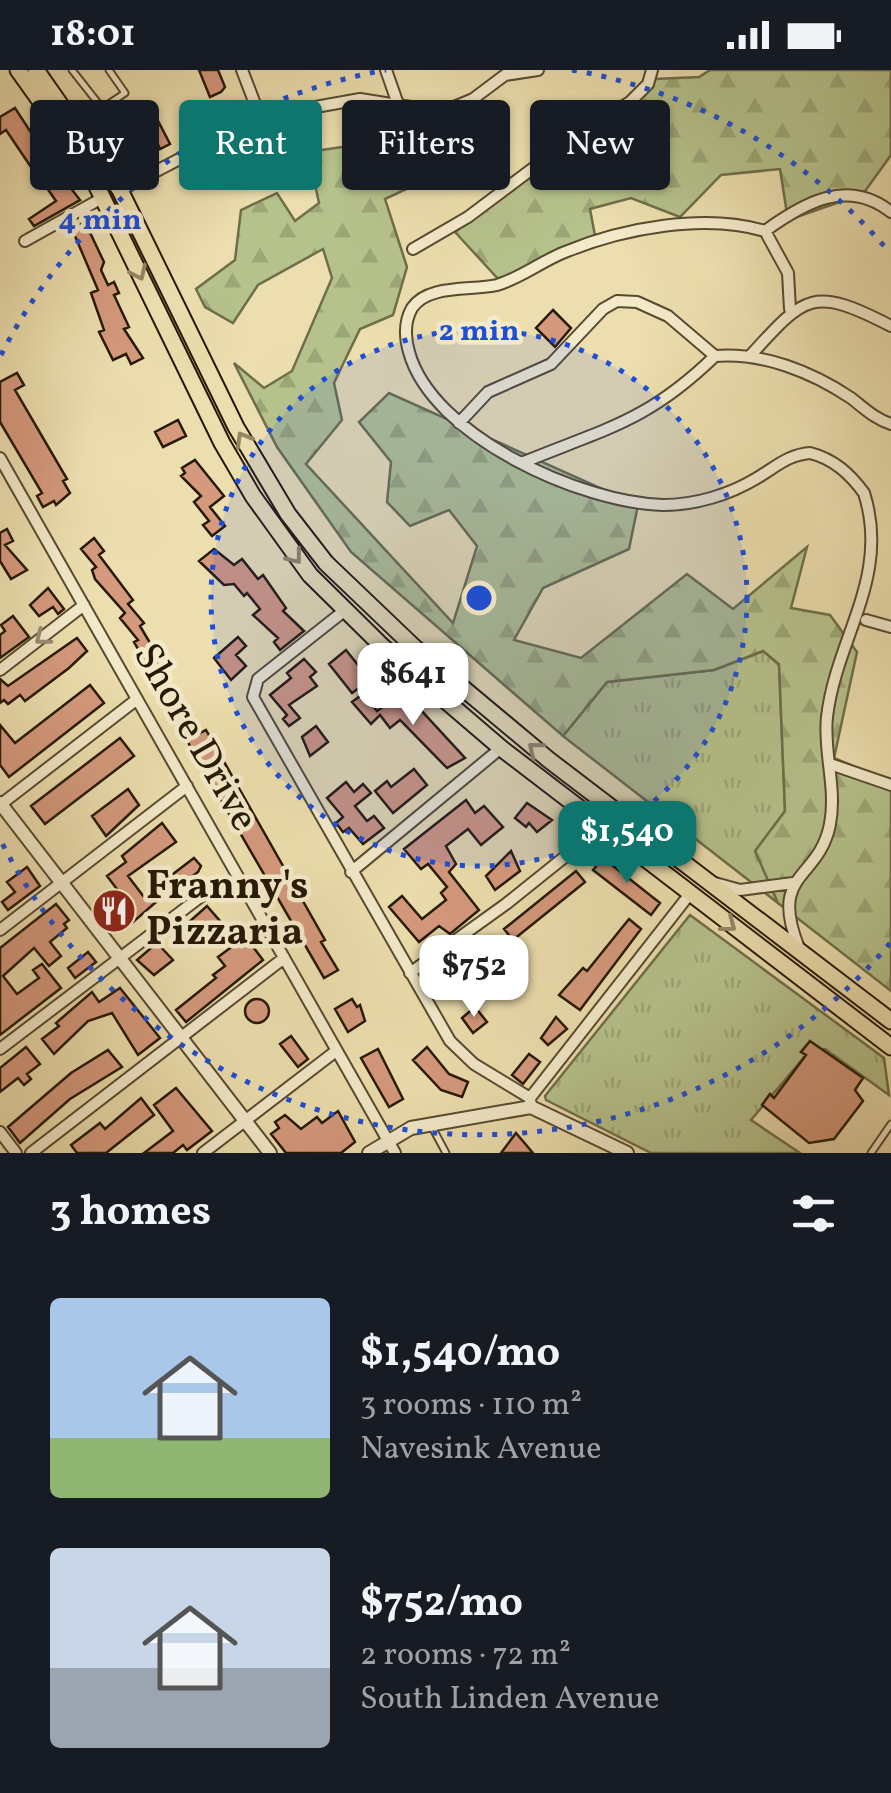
<!DOCTYPE html>
<html lang="en">
<head>
<meta charset="utf-8">
<style>
  body { margin:0; font-family:Vollkorn,serif; background:#20242c; color:#f1f3f6; height:100vh; display:flex; flex-direction:column; font-size:38px; white-space:nowrap }
  * { box-sizing:border-box; margin:0 }
  p { font-size:32px; color:#9ea1a6 }
  .icon { flex:none; width:55px; height:55px; fill:none; stroke:currentColor; stroke-width:2; stroke-linecap:round; stroke-linejoin:round }
  .map { position:relative; height:1083px; overflow:hidden }
  .details { display:flex; flex-direction:column; background:#171b24; flex:1 }
  .details>* { flex:none }
  .banner { position:absolute; left:30px; top:30px; width:832px; height:90px; display:flex; gap:20px }
  .price { position:absolute; translate:-50% -85px; padding:0 22px; border-radius:20px; background:#fff; color:#222; font-size:32px; line-height:65px; filter:drop-shadow(0 2px 5px #0008) }
  .price::after { content:''; position:absolute; left:50%; top:60px; width:30px; height:22px; margin-left:-15px; background:inherit; clip-path:polygon(0 0,100% 0,50% 100%) }
  .price.on { background:#0f766e; color:#fff }
  ul { padding:0; list-style:none }
  li { display:flex; align-items:center; gap:30px; height:250px; padding:0 50px }
  li span { display:grid; place-items:center; flex:none; width:280px; height:200px; border-radius:10px; color:#555 }
  li>.icon { margin-inline-start:auto }
  span .icon { width:120px; height:120px; fill:#fffc; stroke-width:1 }
  li b { font-size:42px }
  h2 { display:flex; justify-content:space-between; align-items:center; height:120px; padding:0 50px; font-size:42px }
  .tag { padding:0 35px; border-radius:10px; background:#171b24; box-shadow:0 2px 8px #0004; font-size:35px; line-height:90px }
  .tag.on { background:#0f766e; color:#fff }
  .status { display:flex; justify-content:space-between; align-items:center; height:70px; padding:0 50px; background:#171b24; direction:ltr }
  .status svg { height:28px; fill:currentColor }
  .map>svg:first-child { display:block }
  .grass { fill:url(#grass-tufts); stroke:#6e6e49; stroke-width:2.5 }
  .forest { fill:url(#forest-firs); stroke:#6e6e49; stroke-width:2.5 }
  .building { fill:#d5997d; stroke:#271906; stroke-width:2.5 }
  .lines { fill:none; stroke-linecap:round; stroke-linejoin:round }
  .service-casing { stroke:#584a30; stroke-width:9 }
  .minor-casing { stroke:#584a30; stroke-width:14 }
  .tertiary-casing { stroke:#584a30; stroke-width:16 }
  .trunk-casing { stroke:#271906; stroke-width:19 }
  .service { stroke:#f3eaca; stroke-width:5 }
  .minor { stroke:#f3eaca; stroke-width:10 }
  .tertiary { stroke:#f3eaca; stroke-width:12 }
  .trunk { stroke:#ecdeae; stroke-width:15 }
  .oneway { stroke:#938562 }
  .oneway2 { stroke:#978c72 }
  .ring { fill:none; stroke:#1d4ed8; stroke-width:5; stroke-dasharray:5 10 }
  .labels { text-anchor:middle; dominant-baseline:central; stroke-width:9; stroke-linejoin:round; paint-order:stroke }
  .street-label { font-size:40px; fill:#271906; stroke:#f3eaca }
  .poi-label { font-size:40px; font-weight:bold; fill:#271906; stroke:#f3eaca; text-anchor:start }
  .centre { fill:#1d4ed8; stroke:#f3eaca; stroke-width:5 }
  .ring-label { font-size:30px; text-anchor:middle; font-weight:bold; fill:#1d4ed8; stroke:#f3eaca; stroke-width:9; stroke-linejoin:round; paint-order:stroke }
</style>
</head>
<body>
<div class="status"><b>18:01</b><svg viewBox="0 0 49 12"><path d="M0 12V9h3v3zM5 12V6h3v6zM10 12V3h3v9zM15 12V0h3v12zM26 1h20v11H26zM47 4h2v5h-2z"/></svg></div>
<div class="map">
<svg width="891" height="1083" viewBox="0 0 891 1083">
  <defs>
    <pattern id="grass-tufts" width="24" height="20" patternUnits="userSpaceOnUse" patternTransform="scale(2.5)"><rect width="24" height="20" fill="#b6c28c"/><path d="M3 7l-1-3M5 7V3M7 7l1-3M15 17l-1-3M17 17v-4M19 17l1-3" fill="none" stroke="#9ca677"/></pattern>
    <pattern id="forest-firs" width="22" height="20" patternUnits="userSpaceOnUse" patternTransform="scale(2.5)"><rect width="22" height="20" fill="#b6c28c"/><path d="M5 1l3.5 6h-7zM16 11l3.5 6h-7z" fill="#9ca677"/></pattern>
  </defs>
  <rect width="100%" height="100%" fill="#ecdeae"/>
  <filter id="stains"><feTurbulence type="fractalNoise" baseFrequency=".002" numOctaves="4"/><feColorMatrix values="0 0 0 0 .2 0 0 0 0 .09 0 0 0 0 .02 0 0 0 .5 -.17"/></filter>
  <radialGradient id="worn" r=".72"><stop offset=".6" stop-color="#630" stop-opacity="0"/><stop offset="1" stop-color="#630" stop-opacity=".3"/></radialGradient>
  <path class="grass" d="M764,581L779,595L785,741L756,781L778,833L563,666L607,612L714,600Z
    M690,845L884,988L889,1025L825,979L802,982L806,985L751,1050L800,1083H651L546,1030L545,1026Z"/>
  <path class="forest" d="M710,0H891V85L863,124L788,150L780,99L721,105L680,147L631,128L590,139L596,171L500,211L455,162L655,9L699,7Z
    M389,70L415,115L385,129L407,197L393,245L360,259L334,313L342,350L306,394L453,553L477,476L449,440L410,456L387,432L391,392L359,352L389,323L638,435L629,479L543,518L514,570L581,588L687,504L733,539L807,477L791,538L830,545L857,582L834,688L891,712V921L778,833L755,781L785,741L779,594L763,581L714,600L607,612L563,666L351,482L277,377L234,293L264,318L292,301L332,208L323,179L258,215L233,253L205,237L196,219L235,190L241,140L277,123L295,151L319,133L308,82Z"/>
  <path class="building" d="M199,0H218L225,17L221,22L210,27Z
    M15,38L49,90L33,100L6,60L0,64V47Z
    M140,48L144,55L157,49L170,74L160,79L154,65L136,74L130,53Z
    M63,108L80,130L34,156L29,149L56,131L47,118Z
    M85,152L104,192L101,200L108,215L114,212L119,223L114,225L129,257L124,259L143,288L131,294L126,284L113,290L99,262L104,260L91,223L98,220L72,159Z
    M553,240L571,258L555,277L536,258Z
    M17,303L24,315L15,320L67,409L63,411L70,423L56,435L54,431L43,437L37,426L42,423L0,352V312Z
    M178,350L186,366L163,377L155,362Z
    M195,390L224,426L210,437L225,456L212,466L203,455L209,451L194,432L201,426L181,406L185,403L182,398Z
    M7,459L13,471L5,475L27,500L11,509L0,491V463Z
    M94,468L104,481L99,485L133,530L128,534L144,553L140,556L169,605L157,612L134,572L138,570L120,548L125,543L95,509L92,500L96,497L81,479Z
    M214,479L234,495L242,489L258,509L263,505L286,538L283,541L304,561L280,580L274,572L278,568L253,545L260,539L247,523L244,526L234,514L224,515L199,491Z
    M48,518L64,539L58,544L53,537L39,546L30,535Z
    M13,546L29,567L0,588V565L5,561L1,555Z
    M238,567L246,576L236,585L246,596L231,610L214,588Z
    M77,568L87,581L69,598L25,631L20,625L8,634L4,630L0,633V609L8,616Z
    M346,580L370,610L352,623L329,594Z
    M304,589L316,602L310,607L317,616L289,635L300,648L289,656L283,649L287,645L270,625L291,608L287,603Z
    M90,615L104,633L9,707L0,695V655L15,673Z
    M363,624L377,641L395,628L408,645L418,637L465,688L447,698L400,650L390,658L380,645L371,654L352,632Z
    M316,656L328,672L310,686L302,667Z
    M206,660L325,870L321,872L338,900L324,908L191,678L187,670Z
    M120,668L134,686L45,754L31,736Z
    M414,699L427,715L393,743L375,721L387,711L391,717Z
    M346,712L354,722L363,714L371,723L355,736L367,751L374,746L384,758L363,774L349,758L343,762L336,753L343,747L327,728Z
    M128,719L139,735L106,766L92,746Z
    M466,730L475,743L484,736L503,757L481,775L468,759L446,776L456,794L449,802L479,840L450,864L439,856L419,872L389,837L402,826L422,849L446,830L441,823L447,817L428,794L421,799L404,779Z
    M527,733L552,750L537,762L529,753L526,757L515,748Z
    M162,753L176,772L128,806L144,827L149,823L156,832L132,853L123,841L109,852L102,843L123,827L107,806L126,792L122,786Z
    M511,781L520,801L495,820L486,806Z
    M194,788L201,796L198,802L181,815L173,804Z
    M603,788L660,833L651,845L593,800Z
    M27,797L40,816L8,840L2,832L15,822L7,812Z
    M576,801L585,812L513,870L504,859Z
    M56,834L69,850L64,854L67,858L50,872L61,886L49,896L34,878L3,906L17,924L39,908L33,900L42,894L61,918L0,965V878Z
    M207,836L220,851L191,877L179,861Z
    M629,849L641,859L580,940L559,925L583,898L587,901Z
    M241,861L263,890L186,952L176,940L216,908L213,905L225,896L218,887L237,873L233,867Z
    M157,873L173,890L154,905L137,890Z
    M88,882L96,892L75,908L68,898Z
    M471,888L483,903L460,924L450,905Z
    M120,918L160,968L138,985L112,943L88,951L54,984L42,969L59,956L56,953L92,922L99,932Z
    M352,929L357,937L360,935L365,951L348,962L335,939Z
    M245 941a12 12 0 1 1 24 0a12 12 0 1 1-24 0Z
    M475,937L487,952L473,963L462,948Z
    M556,947L567,959L548,975L541,968Z
    M291,966L308,989L298,997L280,974Z
    M810,971L863,1008L855,1020L863,1031L834,1069L809,1073L762,1035L770,1024L774,1028L806,985L801,982Z
    M26,977L40,994L27,1004L31,1009L24,1015L18,1008L0,1022V998Z
    M427,977L449,1004L468,1012L462,1027L441,1020L413,990Z
    M378,979L403,1029L389,1037L361,988Z
    M108,980L122,997L70,1029L20,1073L8,1057L71,1003Z
    M529,984L540,992L523,1014L512,1005Z
    M176,1018L212,1061L187,1080L183,1075L173,1083H144L173,1061L154,1035Z
    M141,1028L154,1045L106,1083H77L71,1075L100,1053L105,1059Z
    M338,1041L355,1072L341,1083H286L271,1064L279,1058L275,1052L285,1045L301,1059L317,1047L322,1053Z
    M516,1063L533,1083H501Z"/>
  <g class="lines">
    <defs>
      <path id="service" d="M72,0L102,38
        M80,53L125,23L109,0
        M185,88L200,113L224,103
        M431,1055L446,1083
        M871,1083L891,1054"/>
      <path id="minor" d="M242,0L260,47
        M386,0L399,37
        M120,120L260,47L360,29L442,42L473,29L505,5L538,0
        M765,161C805,132 848,108 891,142
        M25,171L104,127
        M413,179L468,147L572,69L630,32L648,14L652,0
        M790,239L788,203L765,161C705,143 623,158 565,182C542,191 521,208 497,215C471,221 428,214 412,238C404,252 405,268 409,282C432,366 581,433 663,435C695,435 729,425 757,408C776,397 787,385 810,383C834,389 850,404 864,423C891,507 836,568 827,647C823,681 837,718 830,754C819,811 768,801 799,878
        M715,286C763,282 812,302 851,328C864,338 875,349 891,354
        M750,286C806,224 813,216 891,256
        M459,353L488,322L551,294L603,239L617,231L637,232L668,246L715,286
        M0,388L395,1083
        M524,392C607,358 648,351 715,286
        M344,541L258,609L253,627L450,971L474,994L530,1028L531,1037
        M866,550L891,557
        M0,600L84,535
        M830,694L891,715
        M0,735L136,630
        M351,802L501,678
        M715,813L740,820L793,813
        M0,860L187,716
        M410,903L506,834L602,757
        M0,979L220,812
        M530,1028L689,825
        M0,1062L16,1083
        M31,1083L284,888
        M203,1083L336,981"/>
      <path id="tertiary" d="M0,733L270,1083
        M369,1083L411,1058L531,1037L627,1083"/>
      <path id="trunk" d="M18,0L88,98L222,373L253,426L310,505L383,577L501,678L891,977
        M36,0L120,120L236,357L288,444L326,493L415,578L549,690L891,951"/>
    </defs>
    <use href="#service" class="service-casing"/>
    <use href="#minor" class="minor-casing"/>
    <use href="#tertiary" class="tertiary-casing"/>
    <use href="#trunk" class="trunk-casing"/>
    <use href="#service" class="service"/>
    <use href="#minor" class="minor"/>
    <use href="#tertiary" class="tertiary"/>
    <use href="#trunk" class="trunk"/>
  </g>
  <defs><path id="oneway-chevron" d="M-2-3.5L2.5 0L-2 3.5" fill="none" stroke-width="1.6" stroke-linecap="round" stroke-linejoin="round" transform="scale(2.5)"/></defs>
  <g class="oneway">
    <use href="#oneway-chevron" transform="translate(139 203) rotate(65)"/>
    <use href="#oneway-chevron" transform="translate(243 369) rotate(-120)"/>
    <use href="#oneway-chevron" transform="translate(295 487) rotate(52)"/>
    <use href="#oneway-chevron" transform="translate(535 679) rotate(-141)"/>
    <use href="#oneway-chevron" transform="translate(729 855) rotate(37)"/>
  </g>
  <use class="oneway2" href="#oneway-chevron" transform="translate(42 568) rotate(142)"/>
  <circle cx="479" cy="528" r="268" fill="#1d4ed8" fill-opacity=".12"/>
  <g class="ring">
    <circle cx="479" cy="528" r="268"/>
    <path d="M890 873A536 536 0 0 1 1 771M1 285A536 536 0 0 1 386 0M572 0A536 536 0 0 1 890 183"/>
  </g>
  <defs>
    <symbol id="restaurant-disc" viewBox="-11 -11 22 22"><circle r="9.5" fill="#8f2418" stroke="#f3eaca"/><path d="M-5-6h1v4h1v-4h1v4h1v-4h1v5L-1.5 .5V6h-2V.5L-5-1ZM5-6V6H3V1.5H1.5Q1.5-4 5-6Z" fill="#fff"/></symbol>
  </defs>
  <g fill-rule="evenodd">
    <use href="#restaurant-disc" x="89" y="816" width="50" height="50"/>
  </g>
  <g class="labels">
    <g class="street-label">
      <text transform="translate(194 668) rotate(60)">Shore Drive</text>
    </g>
    <g class="poi-label">
      <text x="146" y="818">Franny's<tspan x="146" dy="46">Pizzaria</tspan></text>
    </g>
  </g>
  <circle cx="479" cy="528" r="15" class="centre"/>
  <g class="ring-label">
    <text x="100" y="159">4 min</text>
    <text x="479" y="270">2 min</text>
  </g>
  <rect width="100%" height="100%" filter="url(#stains)"/>
  <rect width="100%" height="100%" fill="url(#worn)"/>
</svg>
<b class="price" style="left:413px;top:658px">$641</b>
<b class="price on" style="left:627px;top:816px">$1,540</b>
<b class="price" style="left:474px;top:950px">$752</b>
<div class="banner">
<a class="tag">Buy</a>
<a class="tag on">Rent</a>
<a class="tag">Filters</a>
<a class="tag">New</a>
</div>
</div>
<section class="details">
<h2>3 homes<svg class="icon" aria-label="filters" viewBox="0 0 24 24"><path d="M4 7h16M4 17h16"/><circle cx="9" cy="7" r="2"/><circle cx="15" cy="17" r="2"/></svg></h2>
<ul>
<li><span style="background:linear-gradient(#a9c7e8 70%,#8fb573 0)"><svg class="icon" aria-label="home" viewBox="0 0 24 24"><path d="M3 11l9-7 9 7M6 9v11h12V9"/></svg></span><div><b>$1,540/mo</b><p>3 rooms · 110 m²</p><p>Navesink Avenue</p></div></li>
<li><span style="background:linear-gradient(#c9d6e8 60%,#9aa5b1 0)"><svg class="icon" aria-label="home" viewBox="0 0 24 24"><path d="M3 11l9-7 9 7M6 9v11h12V9"/></svg></span><div><b>$752/mo</b><p>2 rooms · 72 m²</p><p>South Linden Avenue</p></div></li>
</ul>
</section>
</body>
</html>
